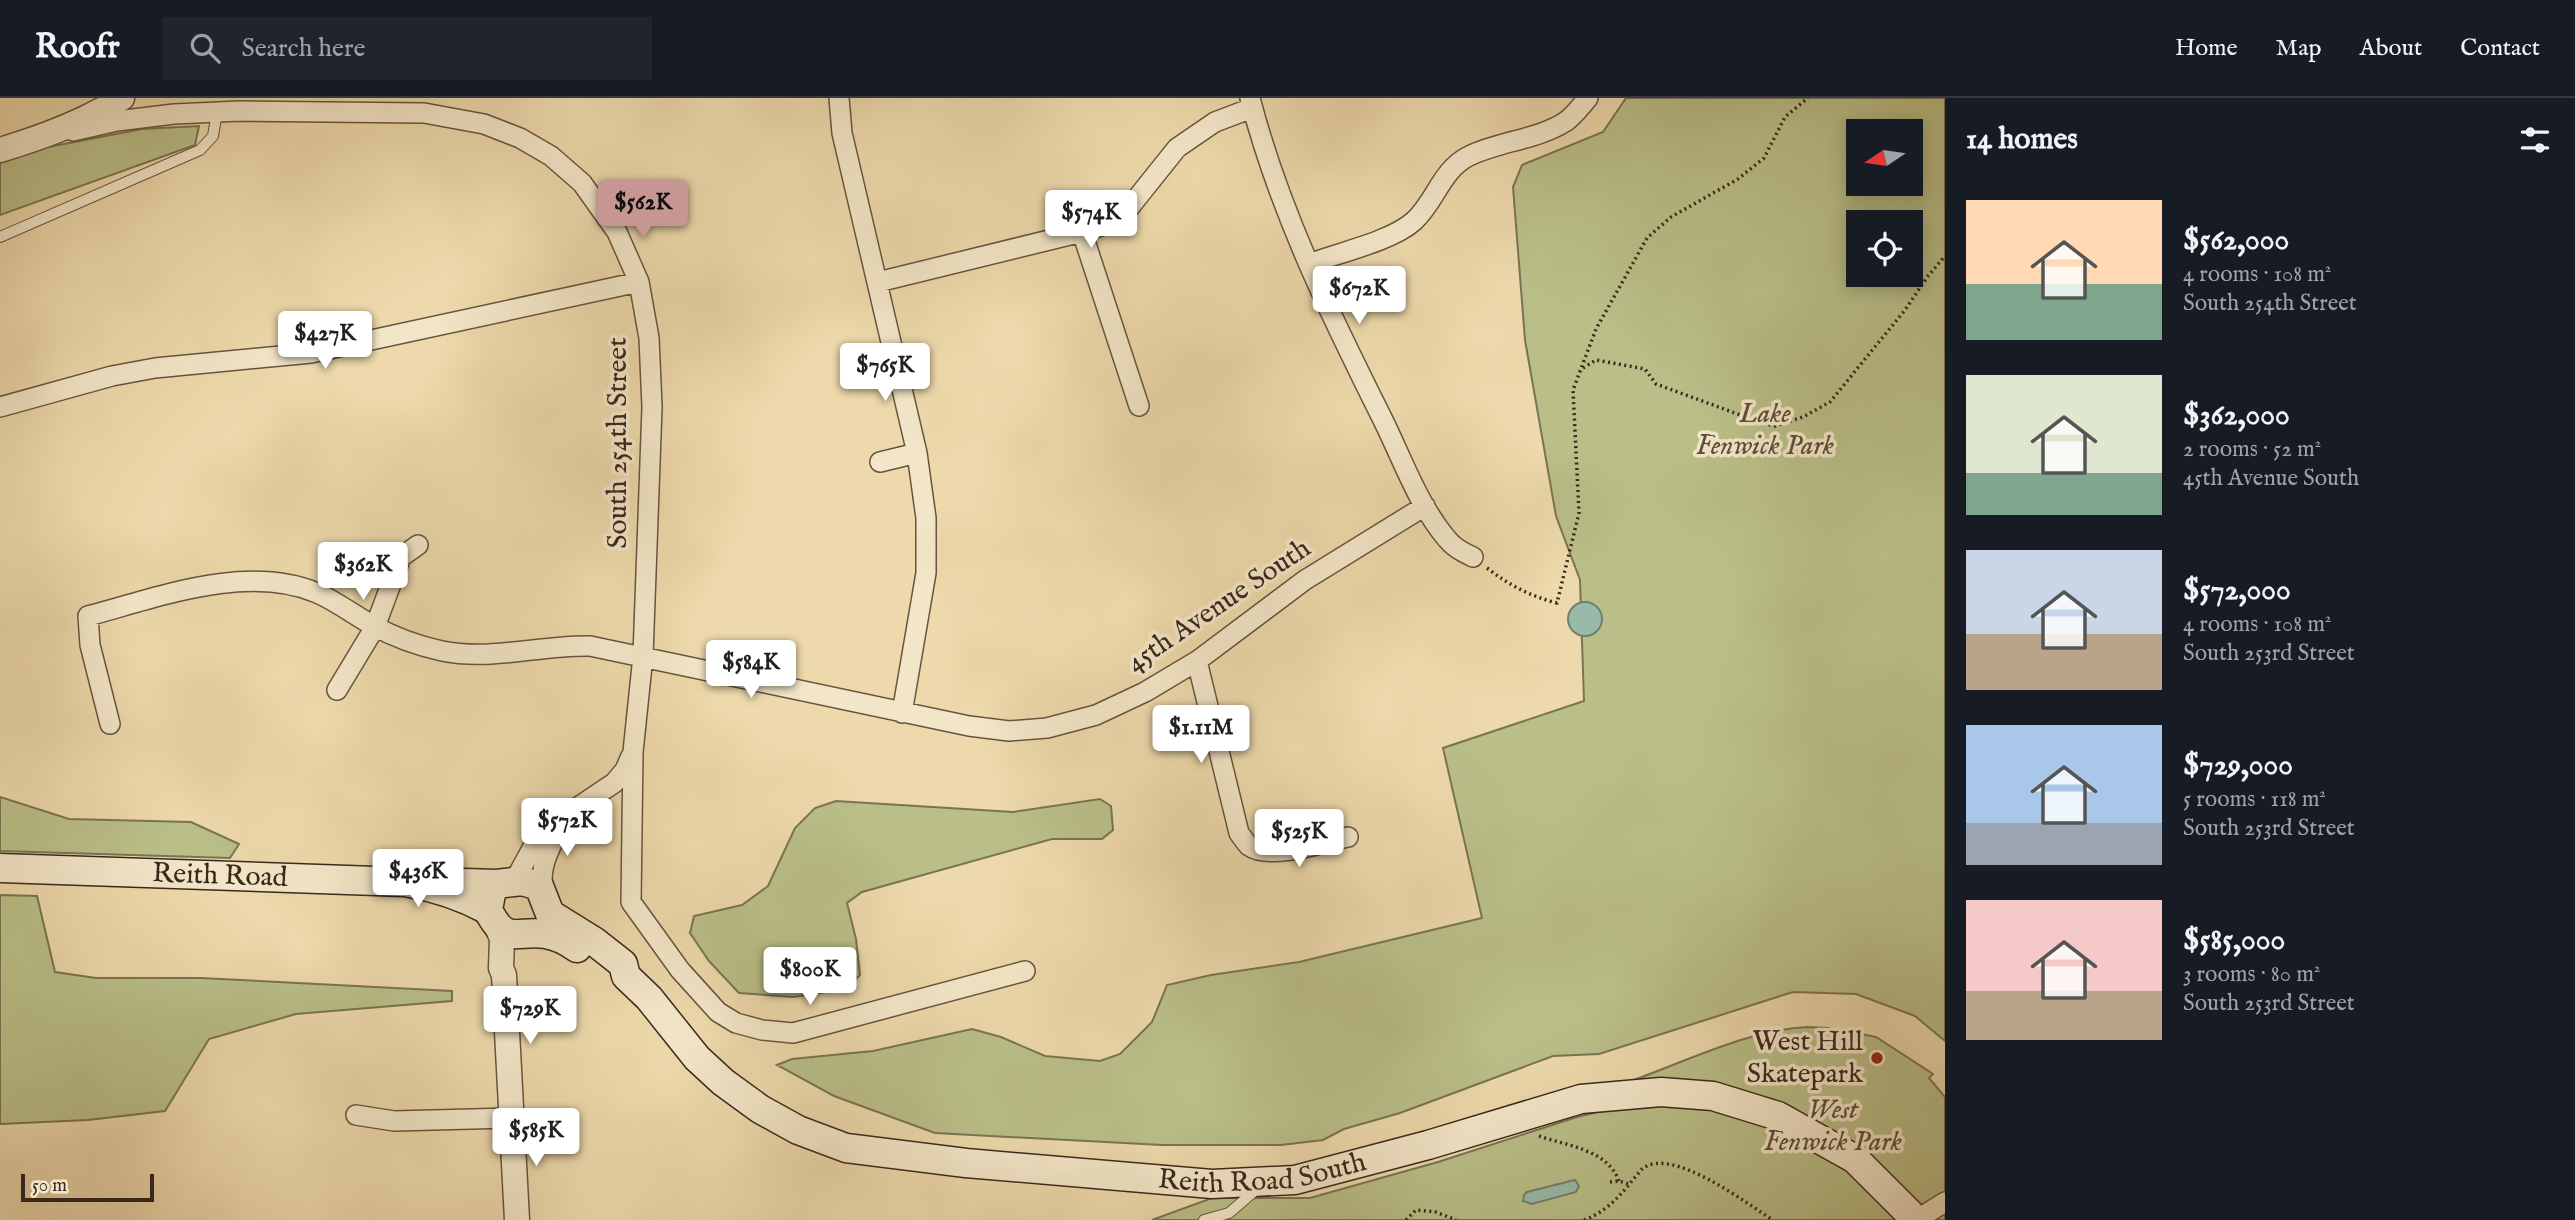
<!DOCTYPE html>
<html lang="en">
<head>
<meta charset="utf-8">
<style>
  body { margin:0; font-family:"IM FELL English",serif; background:#20242c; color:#f1f3f6; height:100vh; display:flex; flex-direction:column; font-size:26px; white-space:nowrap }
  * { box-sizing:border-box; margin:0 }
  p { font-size:23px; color:#9ea1a6 }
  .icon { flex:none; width:38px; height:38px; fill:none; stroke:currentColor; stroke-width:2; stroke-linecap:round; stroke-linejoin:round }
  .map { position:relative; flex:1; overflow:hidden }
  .side { display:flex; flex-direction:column; background:#171b24; width:630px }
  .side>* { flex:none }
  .needle { width:46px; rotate:257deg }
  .fabs { position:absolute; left:1846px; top:21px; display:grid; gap:14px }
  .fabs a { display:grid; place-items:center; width:77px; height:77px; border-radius:0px; background:#171b24; box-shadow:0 4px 18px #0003; font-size:35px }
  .scale { position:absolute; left:21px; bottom:18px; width:133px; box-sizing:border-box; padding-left:7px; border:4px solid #3a281d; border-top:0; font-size:19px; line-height:24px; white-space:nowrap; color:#3a281d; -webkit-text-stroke:5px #f3e6c8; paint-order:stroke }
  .price { position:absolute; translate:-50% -60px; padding:0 16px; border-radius:7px; background:#fff; color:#222; font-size:23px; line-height:46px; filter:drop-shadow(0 2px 4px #0008) }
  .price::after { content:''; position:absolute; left:50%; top:42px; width:21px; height:16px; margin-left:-10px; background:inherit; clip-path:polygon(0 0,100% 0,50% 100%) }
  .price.active { background:#c59692; color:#111 }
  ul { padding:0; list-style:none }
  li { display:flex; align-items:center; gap:21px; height:175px; padding:0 21px }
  li span { display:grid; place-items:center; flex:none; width:196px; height:140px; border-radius:0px; color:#555 }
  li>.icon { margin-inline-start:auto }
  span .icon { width:84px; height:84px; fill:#fffc; stroke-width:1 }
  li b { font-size:30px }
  h2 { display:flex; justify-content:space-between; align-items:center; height:84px; padding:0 21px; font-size:30px }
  header { display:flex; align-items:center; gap:42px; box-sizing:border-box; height:98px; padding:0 35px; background:#171b24; border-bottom:2px solid #363941 }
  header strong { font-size:33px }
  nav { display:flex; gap:38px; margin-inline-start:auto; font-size:24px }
  .search { width:490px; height:63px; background:#20242c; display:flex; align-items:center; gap:18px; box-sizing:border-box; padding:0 24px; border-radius:0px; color:#9ea1a6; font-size:26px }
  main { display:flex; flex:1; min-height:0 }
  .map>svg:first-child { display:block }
  .green { fill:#babf88; stroke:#7a7452; stroke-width:2; fill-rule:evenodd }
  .water { fill:#99baa9; stroke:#738071; stroke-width:2 }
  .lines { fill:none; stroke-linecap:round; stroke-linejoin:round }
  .service-casing { stroke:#675440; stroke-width:12 }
  .minor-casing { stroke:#675440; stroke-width:22 }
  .tertiary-casing { stroke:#675440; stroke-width:27 }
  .secondary-casing { stroke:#3a281d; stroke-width:31 }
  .path { stroke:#3a281d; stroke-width:3.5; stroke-dasharray:2 3.5; stroke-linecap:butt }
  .service { stroke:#f3e6c8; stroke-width:10 }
  .minor { stroke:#f3e6c8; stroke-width:19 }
  .tertiary { stroke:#f3e6c8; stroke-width:24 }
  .secondary { stroke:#f3e6c8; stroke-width:28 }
  .poi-dot { fill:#8f2418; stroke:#f3e6c8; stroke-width:2.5 }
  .labels { text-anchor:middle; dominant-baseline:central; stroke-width:7; stroke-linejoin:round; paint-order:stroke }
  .park-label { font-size:28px; font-style:italic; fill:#5a4e38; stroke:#f3e6c8 }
  .street-label { font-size:28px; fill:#3a281d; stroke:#f3e6c8 }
  .poi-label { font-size:28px; fill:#3a281d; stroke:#f3e6c8; text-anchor:end }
</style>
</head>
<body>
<header>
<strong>Roofr</strong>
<div class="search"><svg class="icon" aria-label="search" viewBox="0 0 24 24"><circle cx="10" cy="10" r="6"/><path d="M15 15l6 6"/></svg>Search here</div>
<nav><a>Home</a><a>Map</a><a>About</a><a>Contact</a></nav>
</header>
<main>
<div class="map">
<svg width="1945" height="1122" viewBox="0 0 1945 1122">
  <rect width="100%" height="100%" fill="#edd9ab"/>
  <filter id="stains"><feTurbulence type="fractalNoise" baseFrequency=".00286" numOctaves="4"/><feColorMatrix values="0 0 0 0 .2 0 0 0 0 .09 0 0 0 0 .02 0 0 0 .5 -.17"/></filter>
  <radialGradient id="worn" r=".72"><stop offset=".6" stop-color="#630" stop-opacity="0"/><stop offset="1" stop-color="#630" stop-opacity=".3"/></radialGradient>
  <path class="green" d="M1626,0H1945V943L1915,918L1856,896L1793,894L1599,956L1553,958L1400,1015L1344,1031L1323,1042L1281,1047H1162L935,1035L834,998L777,967L792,961L873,953L972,931L1001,939L1045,958L1100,963L1120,956L1152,924L1167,887L1211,877L1299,864L1482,820L1443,650L1584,603L1580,482L1556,418L1525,242L1513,89L1522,67L1603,34ZM1858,33H1911V86H1858ZM1858,124H1911V177H1858Z
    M199,28L195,47L0,117V61L33,52L142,31Z
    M0,699L69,721L191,724L239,746L230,760L0,753Z
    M1100,701L1111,708L1113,732L1102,741H1052L862,794L847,805L856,841L860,877L845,891L793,899L739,895L709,863L690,835L694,818L742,807L768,788L795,730L815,710L836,703L1013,714Z
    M0,797L37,798L55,874L96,880H201L452,893V903L296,916L209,941L165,1013L88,1022L0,1026Z
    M1807,929L1830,930L1876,939L1933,976L1929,980L1945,999V1122H1152L1212,1100H1310L1438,1064L1577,1019L1615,1010L1684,986L1634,982C1689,962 1749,932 1807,929Z"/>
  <path class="water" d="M1568 521a17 17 0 1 1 34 0a17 17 0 1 1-34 0Z
    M1575,1082L1579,1088L1576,1094L1532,1106L1523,1103L1524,1097L1527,1094Z"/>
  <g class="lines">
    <defs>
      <path id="service" d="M0,139L200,52L213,38L217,14
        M1204,1122L1229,1115L1257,1091"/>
      <path id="minor" d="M839,0L842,35L917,355L926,420V475L902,615
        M1250,0C1279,113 1332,220 1384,324C1403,363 1419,408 1447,441C1454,450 1463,454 1473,459
        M73,33L117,23L174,16L240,13L424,15L484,26L520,40L551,58L582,85L617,134L639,184L649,240L652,309L643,558L633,654L631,804L680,872L718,914L736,925L762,932L793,935L1025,873
        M1082,134L1139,308
        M1309,166C1338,155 1392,143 1414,123C1436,103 1441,72 1469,58C1500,43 1536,42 1565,24C1574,18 1581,8 1588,0
        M878,184L1082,134L1107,126L1129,110L1177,50L1215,24L1252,10
        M0,309L112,278L155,270L311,255L639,184
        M880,364L917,355
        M1197,563L1239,735C1242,739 1246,745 1249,748C1269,763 1325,744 1348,739
        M337,592L375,529L401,459L418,447
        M110,626L90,547L88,518C156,500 247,465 317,495C336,503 354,517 372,527C392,538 419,548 442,553C491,563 540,547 590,548L969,628L1009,633L1047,630L1096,617L1145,594L1197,563L1305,482L1425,408
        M508,785L516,780L541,734L614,685L625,672L631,658
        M543,797C538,763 552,751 562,722
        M356,1017L394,1023L510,1020
        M1916,1122L1945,1104"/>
      <path id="tertiary" d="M0,52C43,39 84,24 122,0
        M496,826L502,841L501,870L504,877L517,1122"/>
      <g id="secondary">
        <path id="s1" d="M0,770L405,784C434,789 462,798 488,812"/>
        <path id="s2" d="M441,791L464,785L497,786L522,783L539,788L550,816L595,844L623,866L626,878L649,900L697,960L723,984L760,1011L798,1032L846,1050L966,1065L1212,1086L1295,1082L1428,1047L1581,1001L1661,994L1713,998L1778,1018L1855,1061L1916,1122"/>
        <path d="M491,796L488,812C506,848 516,832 545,836C558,838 567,843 577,850"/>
      </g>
    </defs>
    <use href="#service" class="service-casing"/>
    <use href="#minor" class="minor-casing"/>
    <use href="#tertiary" class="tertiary-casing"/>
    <use href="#secondary" class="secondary-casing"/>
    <path class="path" d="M1583,270L1596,262L1645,271L1656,286L1762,325L1775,328L1803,319L1830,304L1905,212L1928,178L1945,158
      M1487,470C1509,487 1530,498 1557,505L1579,415L1573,292L1596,231L1647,140L1671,119L1738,81L1764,60L1785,19L1808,0
      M1539,1038C1567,1048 1607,1051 1619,1083
      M1610,1084L1619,1083L1629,1086
      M1406,1122L1416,1112L1436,1114L1456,1122
      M1584,1122C1610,1113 1625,1091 1642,1071C1671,1047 1747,1106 1773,1122"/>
    <use href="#service" class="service"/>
    <use href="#minor" class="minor"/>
    <use href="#tertiary" class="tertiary"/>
    <use href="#secondary" class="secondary"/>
  </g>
  <circle class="poi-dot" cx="1877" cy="960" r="7"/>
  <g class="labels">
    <g class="park-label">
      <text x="1765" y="316">Lake<tspan x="1765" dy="32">Fenwick Park</tspan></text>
      <text x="1833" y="1012">West<tspan x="1833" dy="32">Fenwick Park</tspan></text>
    </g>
    <g class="street-label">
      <text transform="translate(618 345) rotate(-90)">South 254th Street</text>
      <text transform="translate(1219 508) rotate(-34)">45th Avenue South</text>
      <text stroke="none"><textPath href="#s1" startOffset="220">Reith Road</textPath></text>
      <text stroke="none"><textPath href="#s2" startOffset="934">Reith Road South</textPath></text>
    </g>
    <g class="poi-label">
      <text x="1863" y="944">West Hill<tspan x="1863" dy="32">Skatepark</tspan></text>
    </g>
  </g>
  <rect width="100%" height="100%" filter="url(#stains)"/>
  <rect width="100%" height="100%" fill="url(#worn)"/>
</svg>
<div class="fabs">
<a><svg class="needle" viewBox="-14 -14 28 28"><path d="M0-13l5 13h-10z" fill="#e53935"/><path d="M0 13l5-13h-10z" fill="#9ea1a6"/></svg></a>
<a><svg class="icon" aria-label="locate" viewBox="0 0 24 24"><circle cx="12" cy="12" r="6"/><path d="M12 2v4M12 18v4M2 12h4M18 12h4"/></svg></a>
</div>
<div class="scale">50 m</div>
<b class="price active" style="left:643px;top:142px">$562K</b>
<b class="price" style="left:1091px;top:152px">$574K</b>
<b class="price" style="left:1359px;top:228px">$672K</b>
<b class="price" style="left:325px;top:273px">$427K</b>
<b class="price" style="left:885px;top:305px">$765K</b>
<b class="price" style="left:363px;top:504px">$362K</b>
<b class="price" style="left:751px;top:602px">$584K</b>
<b class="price" style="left:1201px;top:667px">$1.11M</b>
<b class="price" style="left:567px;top:760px">$572K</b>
<b class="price" style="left:1299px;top:771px">$525K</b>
<b class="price" style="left:418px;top:811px">$436K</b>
<b class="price" style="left:810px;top:909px">$800K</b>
<b class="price" style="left:530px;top:948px">$729K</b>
<b class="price" style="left:536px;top:1070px">$585K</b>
</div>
<section class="side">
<h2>14 homes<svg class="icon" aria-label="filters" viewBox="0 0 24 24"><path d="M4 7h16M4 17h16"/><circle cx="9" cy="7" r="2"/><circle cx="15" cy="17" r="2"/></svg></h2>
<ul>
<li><span style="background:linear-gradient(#ffd9b3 60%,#7fa58c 0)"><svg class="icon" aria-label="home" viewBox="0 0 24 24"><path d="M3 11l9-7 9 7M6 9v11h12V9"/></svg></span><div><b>$562,000</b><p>4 rooms · 108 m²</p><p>South 254th Street</p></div></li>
<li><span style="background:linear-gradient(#dfe7d0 70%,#7fa58c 0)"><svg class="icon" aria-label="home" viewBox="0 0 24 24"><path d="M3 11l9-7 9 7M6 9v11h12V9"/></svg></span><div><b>$362,000</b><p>2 rooms · 52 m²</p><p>45th Avenue South</p></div></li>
<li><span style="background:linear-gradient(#c9d6e8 60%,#b9a48a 0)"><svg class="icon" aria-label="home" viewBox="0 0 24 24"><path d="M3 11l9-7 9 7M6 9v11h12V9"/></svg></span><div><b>$572,000</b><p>4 rooms · 108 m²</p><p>South 253rd Street</p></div></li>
<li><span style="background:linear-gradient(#a9c7e8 70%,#9aa5b1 0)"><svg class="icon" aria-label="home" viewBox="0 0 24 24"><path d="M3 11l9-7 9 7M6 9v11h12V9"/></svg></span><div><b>$729,000</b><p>5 rooms · 118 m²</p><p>South 253rd Street</p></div></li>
<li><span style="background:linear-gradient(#f6c9c9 65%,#b9a48a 0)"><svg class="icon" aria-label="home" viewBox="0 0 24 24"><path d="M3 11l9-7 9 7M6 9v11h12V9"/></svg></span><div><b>$585,000</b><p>3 rooms · 80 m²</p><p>South 253rd Street</p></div></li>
</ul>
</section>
</main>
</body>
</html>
